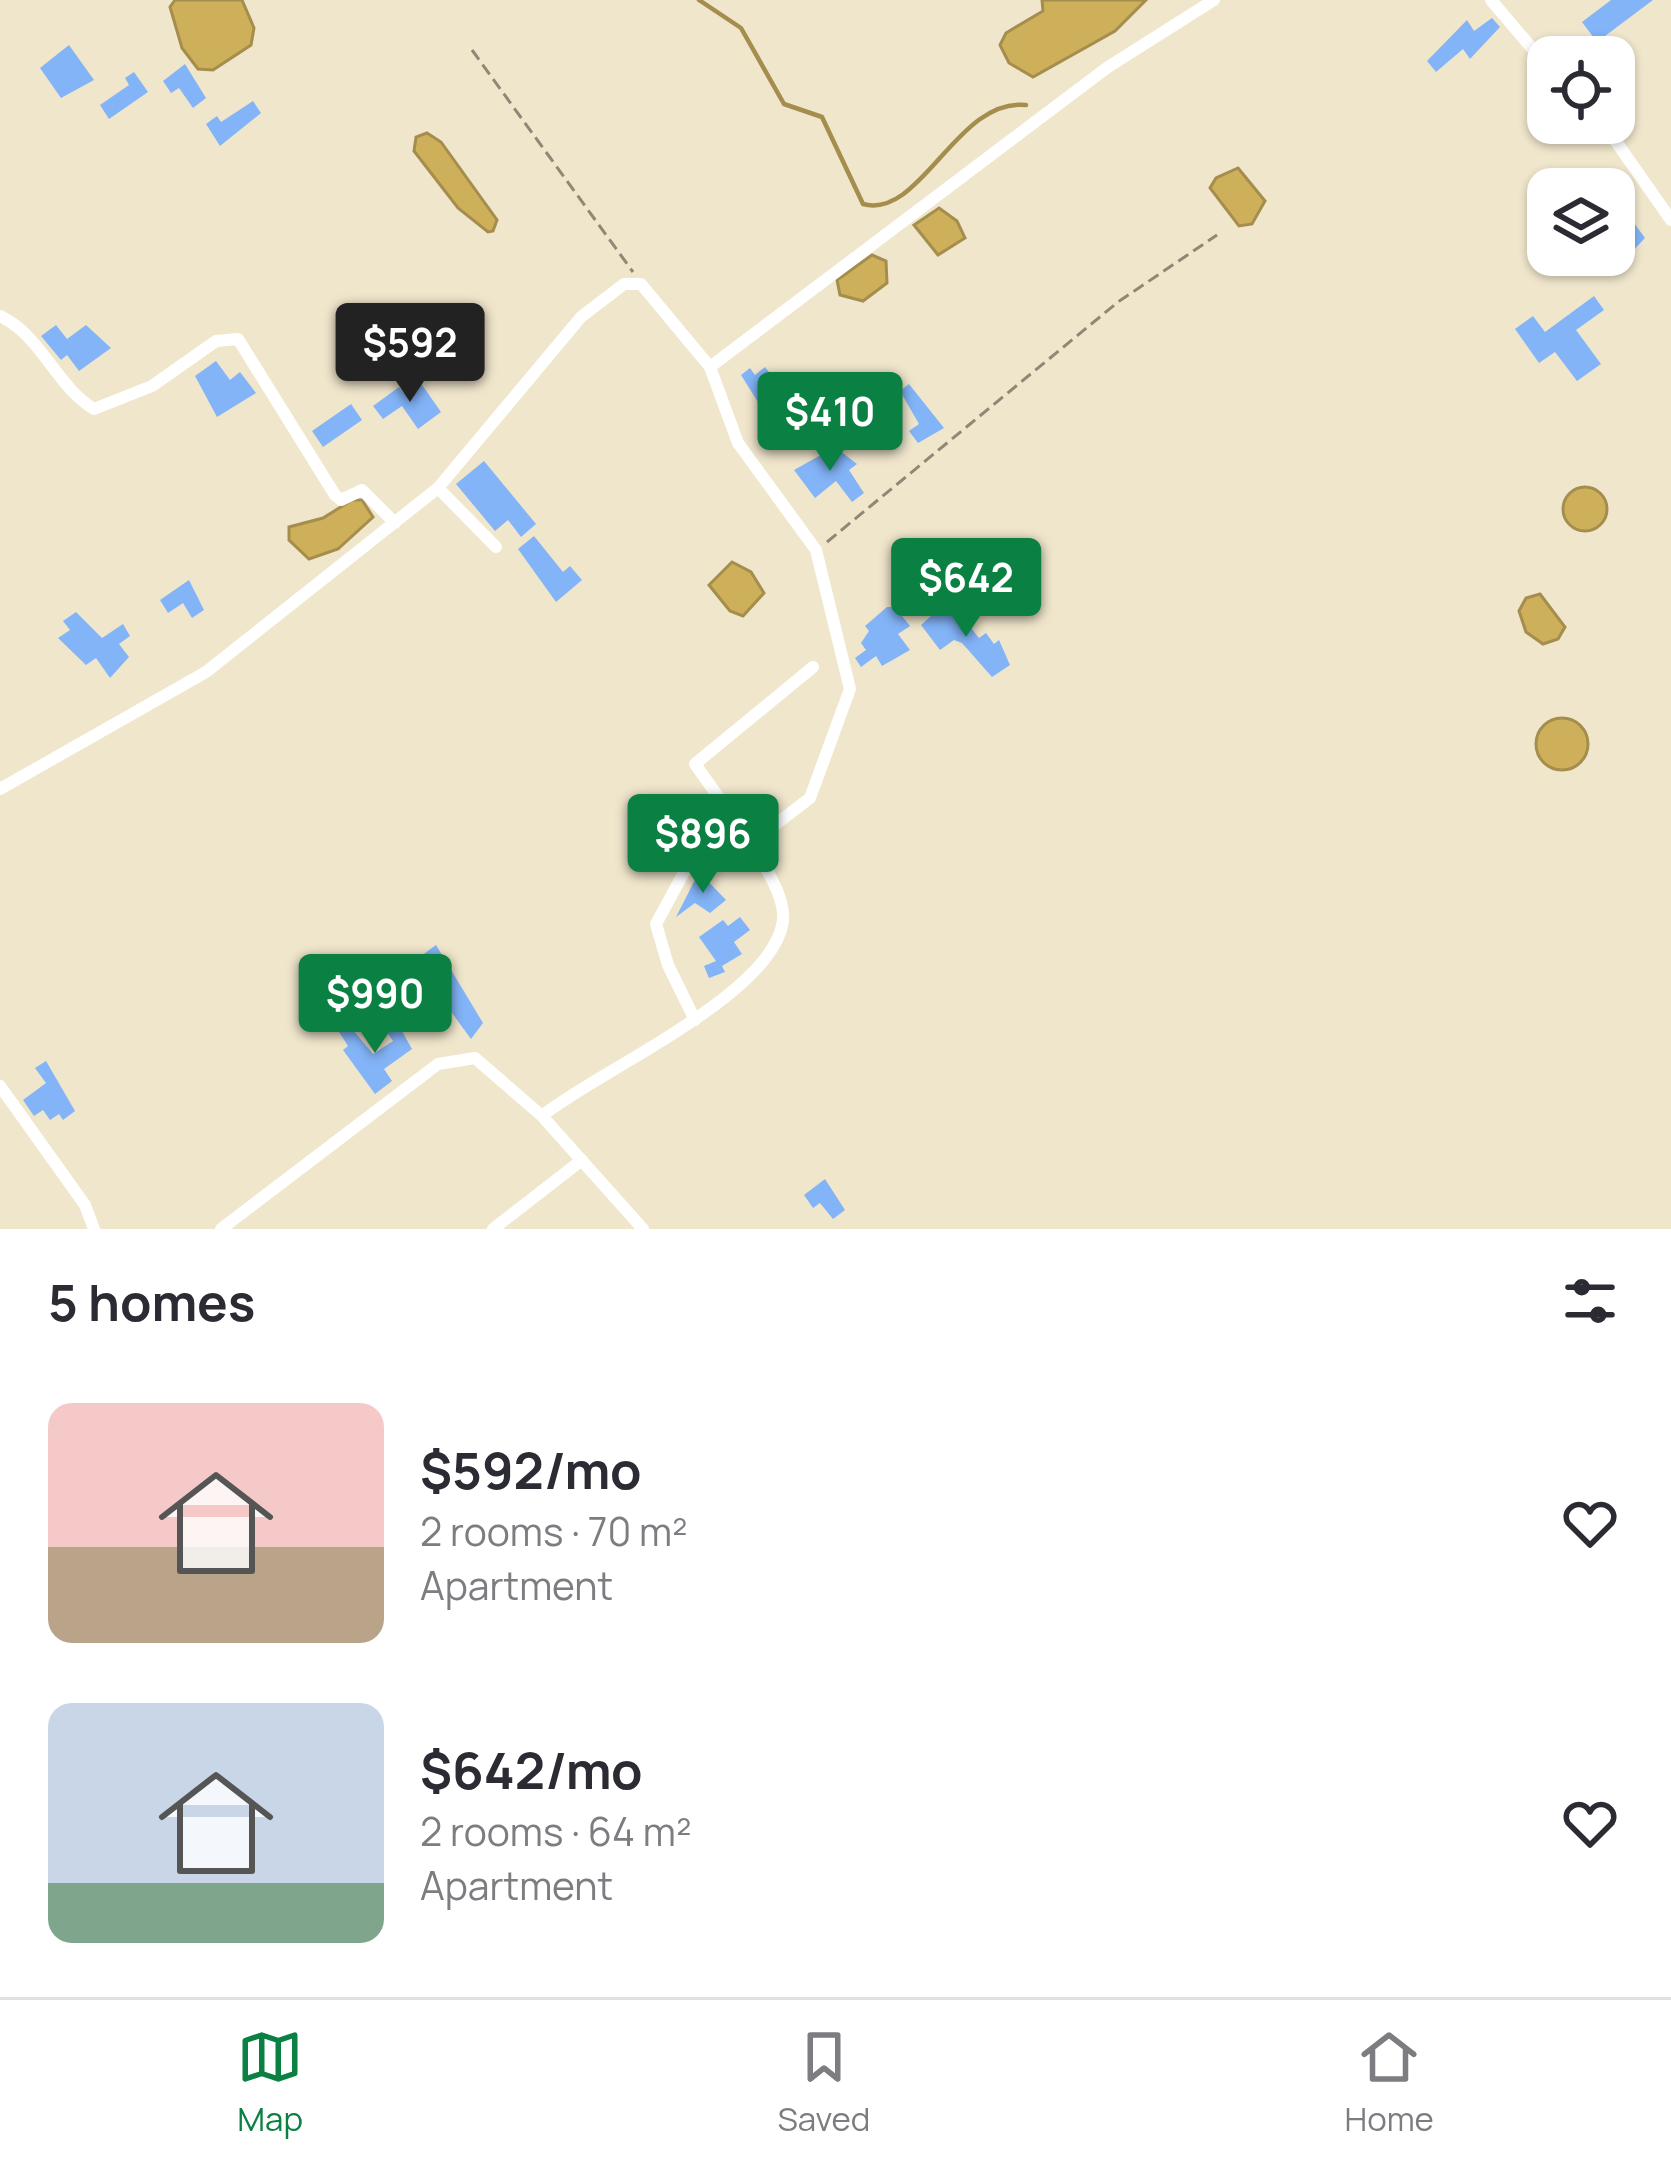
<!DOCTYPE html>
<html lang="en">
<head>
<meta charset="utf-8">
<style>
  body { margin:0; font-family:Manrope,sans-serif; background:#f7f7f7; color:#2b2b33; height:100vh; display:flex; flex-direction:column; font-size:45px; white-space:nowrap }
  * { box-sizing:border-box; margin:0 }
  p { font-size:39px; color:#7c7c81 }
  .icon { flex:none; width:66px; height:66px; fill:none; stroke:currentColor; stroke-width:2; stroke-linecap:round; stroke-linejoin:round }
  .map { position:relative; height:1229px; overflow:hidden }
  .drawer { display:flex; flex-direction:column; background:#fff; flex:1 }
  .drawer>* { flex:none }
  .fabs { position:absolute; left:1527px; top:36px; display:grid; gap:24px }
  .fabs a { display:grid; place-items:center; width:108px; height:108px; border-radius:24px; background:#fff; box-shadow:0 3px 9px #0004; font-size:60px }
  .price { position:absolute; translate:-50% -102px; padding:0 27px; border-radius:12px; background:#0b8043; color:#fff; font-size:39px; line-height:78px; filter:drop-shadow(0 3px 6px #0008) }
  .price::after { content:''; position:absolute; left:50%; top:72px; width:36px; height:27px; margin-left:-18px; background:inherit; clip-path:polygon(0 0,100% 0,50% 100%) }
  .price.on { background:#222; color:#fff }
  ul { padding:0; list-style:none }
  li { display:flex; align-items:center; gap:36px; height:300px; padding:0 48px }
  li span { display:grid; place-items:center; flex:none; width:336px; height:240px; border-radius:24px; color:#555 }
  li>.icon { margin-inline-start:auto }
  span .icon { width:144px; height:144px; fill:#fffc; stroke-width:1 }
  li b { font-size:51px }
  h2 { display:flex; justify-content:space-between; align-items:center; height:144px; padding:0 48px; font-size:51px }
  .dock { display:flex; justify-content:space-around; align-items:center; height:168px; border-top:3px solid #e1e1e2; background:#fff; font-size:33px; color:#7c7c81 }
  .dock a { display:grid; justify-items:center; gap:6px }
  .dock .on { color:#0b8043 }
  .map>svg:first-child { display:block }
  .water { fill:#cfb05a; stroke:#a48d4d; stroke-width:3 }
  .lines { fill:none; stroke-linecap:round; stroke-linejoin:round }
  .stream { stroke:#a48d4d; stroke-width:4.5 }
  .building { fill:#83b4f8 }
  .path { stroke:#8f8877; stroke-width:3; stroke-dasharray:12 6; stroke-linecap:butt }
  .minor { stroke:#fff; stroke-width:12 }
</style>
</head>
<body>
<div class="map">
<svg width="1671" height="1229" viewBox="0 0 1671 1229">
  <rect width="100%" height="100%" fill="#f0e6cc"/>
  <path class="water" d="M175,0H242L254,28L251,45L213,70L198,69L182,48L170,7Z
    M1042,0H1146L1115,31L1033,77L1009,63L1000,45L1006,33L1043,11Z
    M427,133L441,142L497,220L493,231L488,232L458,208L414,151L416,137Z
    M1238,168L1265,201L1252,224L1239,226L1210,188L1216,178Z
    M939,208L957,221L965,238L938,255L914,225Z
    M872,255L886,261L887,283L863,301L840,295L837,280Z
    M1563 509a22 22 0 1 1 44 0a22 22 0 1 1-44 0Z
    M352,500H362L373,517L338,549L309,559L289,540V527L323,518Z
    M732,562L751,572L764,593L743,616L730,611L709,585Z
    M1540,594L1565,627L1558,639L1543,644L1526,632L1519,611L1526,598Z
    M1536 744a26 26 0 1 1 52 0a26 26 0 1 1-52 0Z"/>
  <g class="lines">
    <path class="stream" d="M699,0L741,28L784,104L822,117L863,204C921,220 957,97 1026,105"/>
  </g>
  <path class="building" d="M1611,0H1653L1597,42L1582,22Z
    M1492,18L1500,27L1470,59L1463,49L1436,72L1427,61L1467,20L1474,31Z
    M69,45L94,80L61,98L40,68Z
    M185,64L206,98L193,108L179,88L171,93L163,81Z
    M134,72L148,92L109,119L100,105L129,85L125,78Z
    M253,101L261,113L220,146L206,124L217,116L221,122Z
    M1629,216L1645,238L1629,255L1601,274L1589,257L1569,271L1561,260L1569,255H1614V228Z
    M1594,296L1604,310L1576,330L1601,364L1577,381L1555,352L1539,363L1515,329L1533,316L1545,332Z
    M56,325L67,339L86,325L111,348L79,371L67,355L61,360L41,336Z
    M216,361L230,380L240,372L256,393L217,417L195,376Z
    M765,367L780,386L758,402L741,375L750,368L755,375Z
    M420,382L441,412L418,429L402,406L383,419L373,406L399,387L404,393Z
    M909,384L944,428L918,443L909,431L919,424L900,391Z
    M351,404L362,420L323,447L312,431Z
    M835,447L857,464L849,470L864,493L852,502L836,481L815,498L794,470Z
    M484,461L536,524L521,537L508,520L495,531L456,484Z
    M534,536L563,572L570,566L582,580L556,602L518,549Z
    M189,580L204,610L192,618L183,603L168,613L160,600Z
    M887,607H895L910,626L898,634L910,650L882,666L876,656L861,667L855,658L866,650L861,643L869,631L865,626Z
    M941,607L946,614L955,608L979,638L986,633L994,644L999,640L1010,665L992,677L962,643L954,640L940,650L921,625Z
    M76,612L102,638L123,624L130,636L119,644L129,657L110,678L96,658L86,665L58,638L70,630L63,621Z
    M699,872L726,900L710,913L695,903L676,917Z
    M740,917L750,930L734,942L742,954L722,966L725,972L709,978L704,966L716,961L699,937L723,920L728,926Z
    M436,945L483,1023L471,1039L414,961Z
    M398,1024L412,1049L384,1069L392,1081L375,1094L343,1050L348,1046L339,1032L349,1025L373,1054L393,1041L387,1032Z
    M46,1061L75,1111L63,1120L59,1114L50,1120L43,1110L34,1116L23,1100L46,1083L35,1068Z
    M825,1179L845,1210L833,1219L820,1203L813,1208L804,1195Z"/>
  <g class="lines">
    <path class="path" d="M472,50L633,272
      M827,542L1118,302L1217,235"/>
    <path class="minor" d="M1491,0L1548,67
      M1603,123L1671,220
      M0,316C42,336 55,385 94,409L152,386L216,341L238,339L335,495L341,500L362,490L395,523
      M710,367L1108,67L1214,0
      M438,488L496,547
      M0,789L206,672L438,488L581,317L624,284H641L710,367L738,443L816,550L850,689L810,798L751,843C763,865 785,894 783,920C775,994 599,1070 542,1116
      M695,1020L668,965L656,924L688,865L751,843L695,764L813,667
      M0,1086L85,1205L94,1229
      M221,1229L438,1064L475,1058L542,1116L643,1229
      M493,1229L582,1160"/>
  </g>
</svg>
<div class="fabs">
<a><svg class="icon" aria-label="locate" viewBox="0 0 24 24"><circle cx="12" cy="12" r="6"/><path d="M12 2v4M12 18v4M2 12h4M18 12h4"/></svg></a>
<a><svg class="icon" aria-label="layers" viewBox="0 0 24 24"><path d="M12 4l9 5-9 5-9-5zM3 14l9 5 9-5"/></svg></a>
</div>
<b class="price on" style="left:410px;top:405px">$592</b>
<b class="price" style="left:830px;top:474px">$410</b>
<b class="price" style="left:966px;top:640px">$642</b>
<b class="price" style="left:703px;top:896px">$896</b>
<b class="price" style="left:375px;top:1056px">$990</b>
</div>
<section class="drawer">
<h2>5 homes<svg class="icon" aria-label="filters" viewBox="0 0 24 24"><path d="M4 7h16M4 17h16"/><circle cx="9" cy="7" r="2"/><circle cx="15" cy="17" r="2"/></svg></h2>
<ul>
<li><span style="background:linear-gradient(#f6c9c9 60%,#b9a48a 0)"><svg class="icon" aria-label="home" viewBox="0 0 24 24"><path d="M3 11l9-7 9 7M6 9v11h12V9"/></svg></span><div><b>$592/mo</b><p>2 rooms · 70 m²</p><p>Apartment</p></div><svg class="icon" aria-label="heart" viewBox="0 0 24 24"><path d="M12 20l-8-8c-3-5 5-10 8-4 3-6 11-1 8 4z"/></svg></li>
<li><span style="background:linear-gradient(#c9d6e8 75%,#7fa58c 0)"><svg class="icon" aria-label="home" viewBox="0 0 24 24"><path d="M3 11l9-7 9 7M6 9v11h12V9"/></svg></span><div><b>$642/mo</b><p>2 rooms · 64 m²</p><p>Apartment</p></div><svg class="icon" aria-label="heart" viewBox="0 0 24 24"><path d="M12 20l-8-8c-3-5 5-10 8-4 3-6 11-1 8 4z"/></svg></li>
</ul>
</section>
<nav class="dock">
<a class="on"><svg class="icon" aria-label="map" viewBox="0 0 24 24"><path d="M3 6l6-2 6 2 6-2v14l-6 2-6-2-6 2zM9 4v14M15 6v14"/></svg>Map</a>
<a><svg class="icon" aria-label="saved" viewBox="0 0 24 24"><path d="M7 4h10v16l-5-4-5 4z"/></svg>Saved</a>
<a><svg class="icon" aria-label="home" viewBox="0 0 24 24"><path d="M3 11l9-7 9 7M6 9v11h12V9"/></svg>Home</a>
</nav>
</body>
</html>
